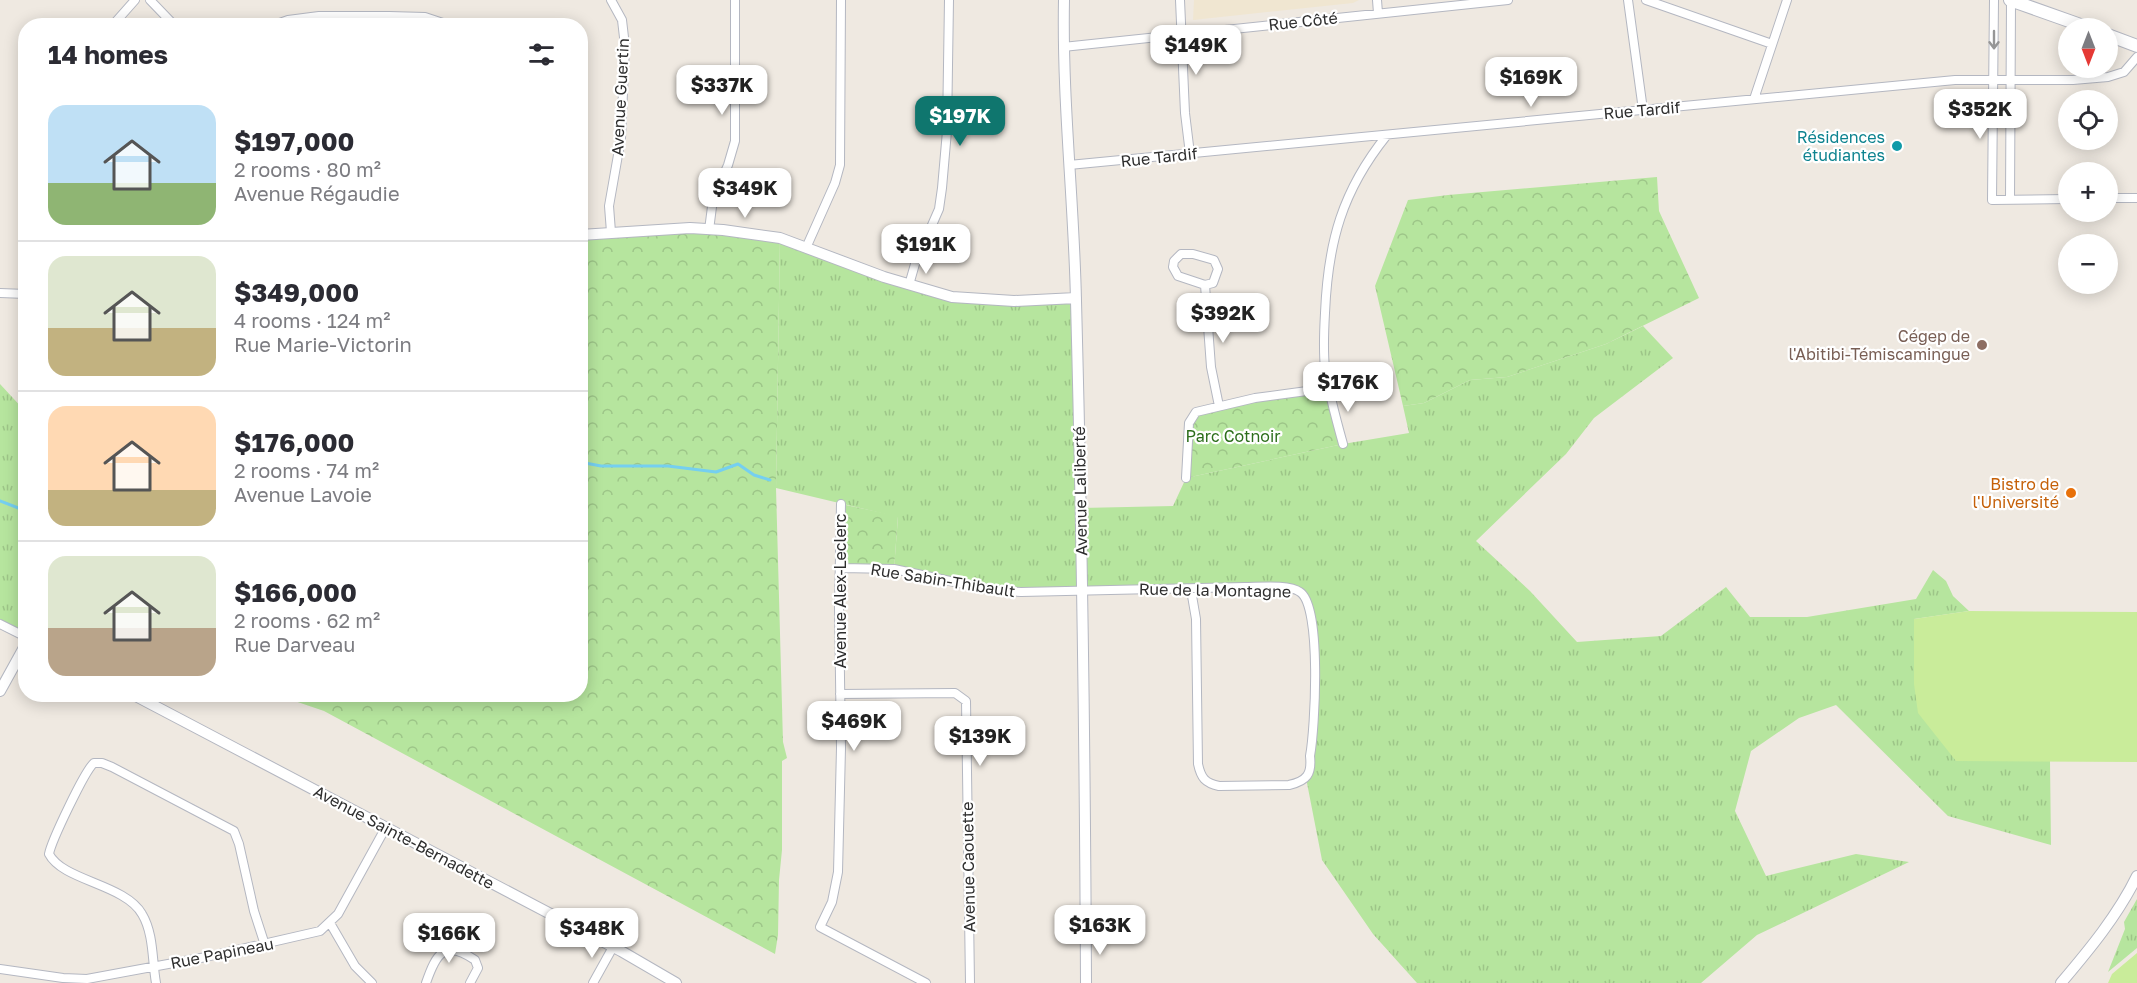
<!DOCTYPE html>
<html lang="en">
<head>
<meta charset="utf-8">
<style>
  body { margin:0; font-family:"Golos Text",sans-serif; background:#f7f7f7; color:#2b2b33; height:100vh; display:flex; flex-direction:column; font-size:22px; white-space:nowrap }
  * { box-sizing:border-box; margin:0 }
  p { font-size:20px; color:#7c7c81 }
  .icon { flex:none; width:33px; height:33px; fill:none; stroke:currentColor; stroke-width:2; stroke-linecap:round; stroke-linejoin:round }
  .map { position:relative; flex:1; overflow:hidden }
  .sheet { position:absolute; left:18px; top:18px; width:570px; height:684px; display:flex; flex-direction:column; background:#fff; border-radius:24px; box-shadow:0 3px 15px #0003 }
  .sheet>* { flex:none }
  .needle { width:39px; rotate:180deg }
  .controls { position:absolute; left:2058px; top:18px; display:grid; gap:12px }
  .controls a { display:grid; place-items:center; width:60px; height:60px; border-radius:50%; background:#fff; box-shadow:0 3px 15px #0003; font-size:30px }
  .price { position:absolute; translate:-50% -51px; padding:0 14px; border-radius:12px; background:#fff; color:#222; font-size:20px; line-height:39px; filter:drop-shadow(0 2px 3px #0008) }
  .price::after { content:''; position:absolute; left:50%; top:36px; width:18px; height:14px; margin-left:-9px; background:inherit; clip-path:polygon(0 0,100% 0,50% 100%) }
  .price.on { background:#0f766e; color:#fff }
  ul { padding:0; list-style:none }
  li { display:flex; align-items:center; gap:18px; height:150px; padding:0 30px }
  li+li { border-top:2px solid #e1e1e2 }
  li span { display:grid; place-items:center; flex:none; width:168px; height:120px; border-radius:18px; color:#555 }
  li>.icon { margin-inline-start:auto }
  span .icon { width:72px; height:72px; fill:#fffc; stroke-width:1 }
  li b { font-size:26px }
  h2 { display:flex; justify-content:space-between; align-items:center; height:72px; padding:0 30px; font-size:26px }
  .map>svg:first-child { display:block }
  .education { fill:#f0e6d1 }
  .grass { fill:url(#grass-tufts) }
  .forest { fill:url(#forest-crowns) }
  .pitch { fill:#c9ec9a }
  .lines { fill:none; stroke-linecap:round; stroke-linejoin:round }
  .stream { stroke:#75cff0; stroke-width:3 }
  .minor-casing { stroke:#b4b7c1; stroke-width:10 }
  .tertiary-casing { stroke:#b4b7c1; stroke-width:12 }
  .secondary-casing { stroke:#b4b7c1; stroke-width:14 }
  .minor { stroke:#fff; stroke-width:8 }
  .tertiary { stroke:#fff; stroke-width:10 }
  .secondary { stroke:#fff; stroke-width:12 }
  .oneway { stroke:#969696 }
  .culture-dot { fill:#0f9aa8; stroke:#fff; stroke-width:2 }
  .education-dot { fill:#8d6e63; stroke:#fff; stroke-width:2 }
  .food-dot { fill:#e8710a; stroke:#fff; stroke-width:2 }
  .labels { text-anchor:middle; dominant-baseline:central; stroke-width:4.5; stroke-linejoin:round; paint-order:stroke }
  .street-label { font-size:16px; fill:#2e2e2e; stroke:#fff }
  .culture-label { font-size:16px; fill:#0d838f; stroke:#fff; text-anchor:end }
  .education-label { font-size:16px; fill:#785e54; stroke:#fff; text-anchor:end }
  .park-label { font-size:16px; fill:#2c6e1b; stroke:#fff }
  .food-label { font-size:16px; fill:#c56008; stroke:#fff; text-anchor:end }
</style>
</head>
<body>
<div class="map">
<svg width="2137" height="983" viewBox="0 0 2137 983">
  <defs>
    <pattern id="grass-tufts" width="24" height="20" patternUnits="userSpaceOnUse" patternTransform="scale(1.5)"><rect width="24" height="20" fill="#b6e59e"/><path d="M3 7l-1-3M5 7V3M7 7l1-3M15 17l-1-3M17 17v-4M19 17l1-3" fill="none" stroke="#9dc588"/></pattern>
    <pattern id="forest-crowns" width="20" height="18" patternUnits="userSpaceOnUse" patternTransform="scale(1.5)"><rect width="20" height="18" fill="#b6e59e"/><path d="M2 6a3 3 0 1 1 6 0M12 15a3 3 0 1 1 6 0" fill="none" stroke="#9dc588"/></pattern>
  </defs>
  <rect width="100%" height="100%" fill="#efe9e1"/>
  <path class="education" d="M1194,0H1359L1353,3L1193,20Z"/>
  <path class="grass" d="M780,238L952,297L1076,298L1081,508L1173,506L1186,478L1343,444L1409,433L1403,406L1424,403L1470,380L1507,377L1606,344L1643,326L1673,358L1594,418L1566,454L1476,541L1530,591L1577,642L1661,636L1726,587L1750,617H1807L1916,599L1933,570L1946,581L1953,596L1969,611L1914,619L1956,761H2050L2051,845L1948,816L1836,705L1799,718L1751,751L1735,811L1766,876L1856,854L1909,862L1757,935L1701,983H1417L1373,934L1322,860L1306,778L1315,647L1306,598L1278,587L1021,592L894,569L898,517L776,488Z
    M0,384L25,411V637L0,624Z
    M2137,899V948L2108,972L2125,929L2124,922Z"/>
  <path class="forest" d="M1657,177L1659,211L1699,298L1606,344L1507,377L1470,380L1424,403L1403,406L1375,286L1408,200L1448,195Z
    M690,228L780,238L776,488L783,742L787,758L782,761V850L779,880L778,935L775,954L324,711L277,695L580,694L581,235Z
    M1329,388L1343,444L1186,478L1189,423L1196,412Z
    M841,504L898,516L894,569L841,568Z"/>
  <path class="pitch" d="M1969,611L2137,612V762L1956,761L1918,713L1914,684V619Z
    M2137,953V983H2108L2112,974Z"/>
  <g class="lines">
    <path class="stream" d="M580,462L601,466H668L716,472L738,464L754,475L770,480
      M0,501L26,511"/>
    <defs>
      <path id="minor" d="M150,0L175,26
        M1180,0L1185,113L1190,154
        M1377,0L1378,13
        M1628,0L1643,110
        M1646,0L1772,44
        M1994,0L1992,200L2068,199
        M112,26L135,0
        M271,26L288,20L319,16H389L425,17L452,26
        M1063,47L1508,0
        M1754,99L1787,0
        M1069,165L1955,80H2073L2108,77L2124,72L2137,57
        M2108,198H2137
        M2010,200L2011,1
        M709,230L713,199L728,165L735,141V0
        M611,232L609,206L621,138L625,46L622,20L611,0
        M806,248L835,183L840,165L841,0
        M1181,254H1193L1214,260L1218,269L1213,283L1205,285L1178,276L1173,267L1174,261Z
        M909,285L915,264L939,209L942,188L947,131L949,0
        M1205,285L1211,367L1219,406
        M0,293L26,294
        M1343,444C1336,419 1329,394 1325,368C1323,350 1324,331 1325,313C1328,242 1342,191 1387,135
        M1186,478L1189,423L1196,412L1255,398L1329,388
        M841,504L839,607L841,748L838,872L832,902L820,927L926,983
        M841,568L894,569L992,590L1021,592L1245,587C1259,587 1289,584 1300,592C1322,606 1315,729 1310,756C1312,774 1307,781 1289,785L1219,786C1205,783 1201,778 1198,764L1196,619L1191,590
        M0,624L26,637
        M840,694L955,693L966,701L970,983
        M330,923L355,966L372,983
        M0,969L63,978L87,979L206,957L320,931L338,914L386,827
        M156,983C152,961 154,934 142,914C125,884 63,881 49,854C51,842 85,770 94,763H102L112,767L234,831L239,844L254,911L265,945
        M426,983C436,954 444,939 475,960L478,968L470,983
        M593,983L613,947"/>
      <path id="tertiary" d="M1064,0C1062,101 1074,201 1076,301C1082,528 1085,756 1086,983
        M580,235L690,228L723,230L780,238L884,277L952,297L1014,301L1076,298
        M0,691L26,644
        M132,694L621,951L676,983
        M2061,983C2089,950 2118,915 2137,876"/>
      <path id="secondary" d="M2010,0L2089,28
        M2108,35L2137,46"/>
    </defs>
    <use href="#minor" class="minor-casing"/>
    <use href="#tertiary" class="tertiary-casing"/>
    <use href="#secondary" class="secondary-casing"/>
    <use href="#minor" class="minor"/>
    <use href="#tertiary" class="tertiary"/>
    <use href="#secondary" class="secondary"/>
  </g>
  <defs><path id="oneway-shaft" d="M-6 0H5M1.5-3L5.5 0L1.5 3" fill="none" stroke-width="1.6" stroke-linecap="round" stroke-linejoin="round" transform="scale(1.5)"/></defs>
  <use class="oneway" href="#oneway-shaft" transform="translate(1994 40) rotate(90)"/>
  <circle class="culture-dot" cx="1897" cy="146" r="6"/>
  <circle class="education-dot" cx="1982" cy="345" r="6"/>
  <circle class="food-dot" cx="2071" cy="493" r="6"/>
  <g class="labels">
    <g class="street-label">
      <text transform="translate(1303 21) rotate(-6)">Rue Côté</text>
      <text transform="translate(620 97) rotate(-87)">Avenue Guertin</text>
      <text transform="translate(1642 110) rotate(-5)">Rue Tardif</text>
      <text transform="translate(1159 157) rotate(-6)">Rue Tardif</text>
      <text transform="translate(1080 491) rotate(-91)">Avenue Laliberté</text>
      <text transform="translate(943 580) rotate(9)">Rue Sabin-Thibault</text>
      <text transform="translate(1215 590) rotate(1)">Rue de la Montagne</text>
      <text transform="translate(840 591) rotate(-90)">Avenue Alex-Leclerc</text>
      <text transform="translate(404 837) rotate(28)">Avenue Sainte-Bernadette</text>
      <text transform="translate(968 867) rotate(-91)">Avenue Caouette</text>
      <text transform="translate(222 953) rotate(-11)">Rue Papineau</text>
    </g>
    <g class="culture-label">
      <text x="1885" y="137">Résidences<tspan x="1885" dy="18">étudiantes</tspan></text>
    </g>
    <g class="education-label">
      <text x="1970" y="336">Cégep de<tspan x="1970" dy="18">l'Abitibi-Témiscamingue</tspan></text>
    </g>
    <g class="park-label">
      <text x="1233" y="436">Parc Cotnoir</text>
    </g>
    <g class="food-label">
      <text x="2059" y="484">Bistro de<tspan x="2059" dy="18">l'Université</tspan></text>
    </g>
  </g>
</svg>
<div class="controls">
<a><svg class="needle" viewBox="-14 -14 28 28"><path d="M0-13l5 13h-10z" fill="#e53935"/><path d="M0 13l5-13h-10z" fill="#7c7c81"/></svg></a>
<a><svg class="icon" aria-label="locate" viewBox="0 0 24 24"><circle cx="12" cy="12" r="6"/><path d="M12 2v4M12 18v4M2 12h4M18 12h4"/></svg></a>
<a>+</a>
<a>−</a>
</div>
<b class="price" style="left:1196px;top:76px">$149K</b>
<b class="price" style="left:1531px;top:108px">$169K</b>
<b class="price" style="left:722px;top:116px">$337K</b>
<b class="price" style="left:1980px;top:140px">$352K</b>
<b class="price on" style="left:960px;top:147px">$197K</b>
<b class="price" style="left:745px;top:219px">$349K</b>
<b class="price" style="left:926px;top:275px">$191K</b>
<b class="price" style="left:1223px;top:344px">$392K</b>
<b class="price" style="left:1348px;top:413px">$176K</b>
<b class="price" style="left:854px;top:752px">$469K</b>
<b class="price" style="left:980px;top:767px">$139K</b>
<b class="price" style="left:1100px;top:956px">$163K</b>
<b class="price" style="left:592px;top:959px">$348K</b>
<b class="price" style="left:449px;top:964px">$166K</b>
<section class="sheet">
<h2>14 homes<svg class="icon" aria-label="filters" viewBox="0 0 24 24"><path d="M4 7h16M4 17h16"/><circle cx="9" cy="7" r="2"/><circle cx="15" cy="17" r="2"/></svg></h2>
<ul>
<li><span style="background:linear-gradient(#bfe0f5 65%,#8fb573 0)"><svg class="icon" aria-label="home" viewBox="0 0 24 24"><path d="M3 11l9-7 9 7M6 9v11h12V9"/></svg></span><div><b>$197,000</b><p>2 rooms · 80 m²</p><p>Avenue Régaudie</p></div></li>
<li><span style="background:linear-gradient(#dfe7d0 60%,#c2b280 0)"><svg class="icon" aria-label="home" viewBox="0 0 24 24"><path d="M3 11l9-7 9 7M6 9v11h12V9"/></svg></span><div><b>$349,000</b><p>4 rooms · 124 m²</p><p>Rue Marie-Victorin</p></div></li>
<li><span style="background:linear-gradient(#ffd9b3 70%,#c2b280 0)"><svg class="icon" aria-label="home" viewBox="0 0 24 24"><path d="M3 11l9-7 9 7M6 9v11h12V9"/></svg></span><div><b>$176,000</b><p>2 rooms · 74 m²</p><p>Avenue Lavoie</p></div></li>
<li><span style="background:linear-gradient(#dfe7d0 60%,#b9a48a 0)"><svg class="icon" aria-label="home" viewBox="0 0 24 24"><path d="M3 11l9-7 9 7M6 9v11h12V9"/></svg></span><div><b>$166,000</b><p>2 rooms · 62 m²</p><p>Rue Darveau</p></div></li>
</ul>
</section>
</div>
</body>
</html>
